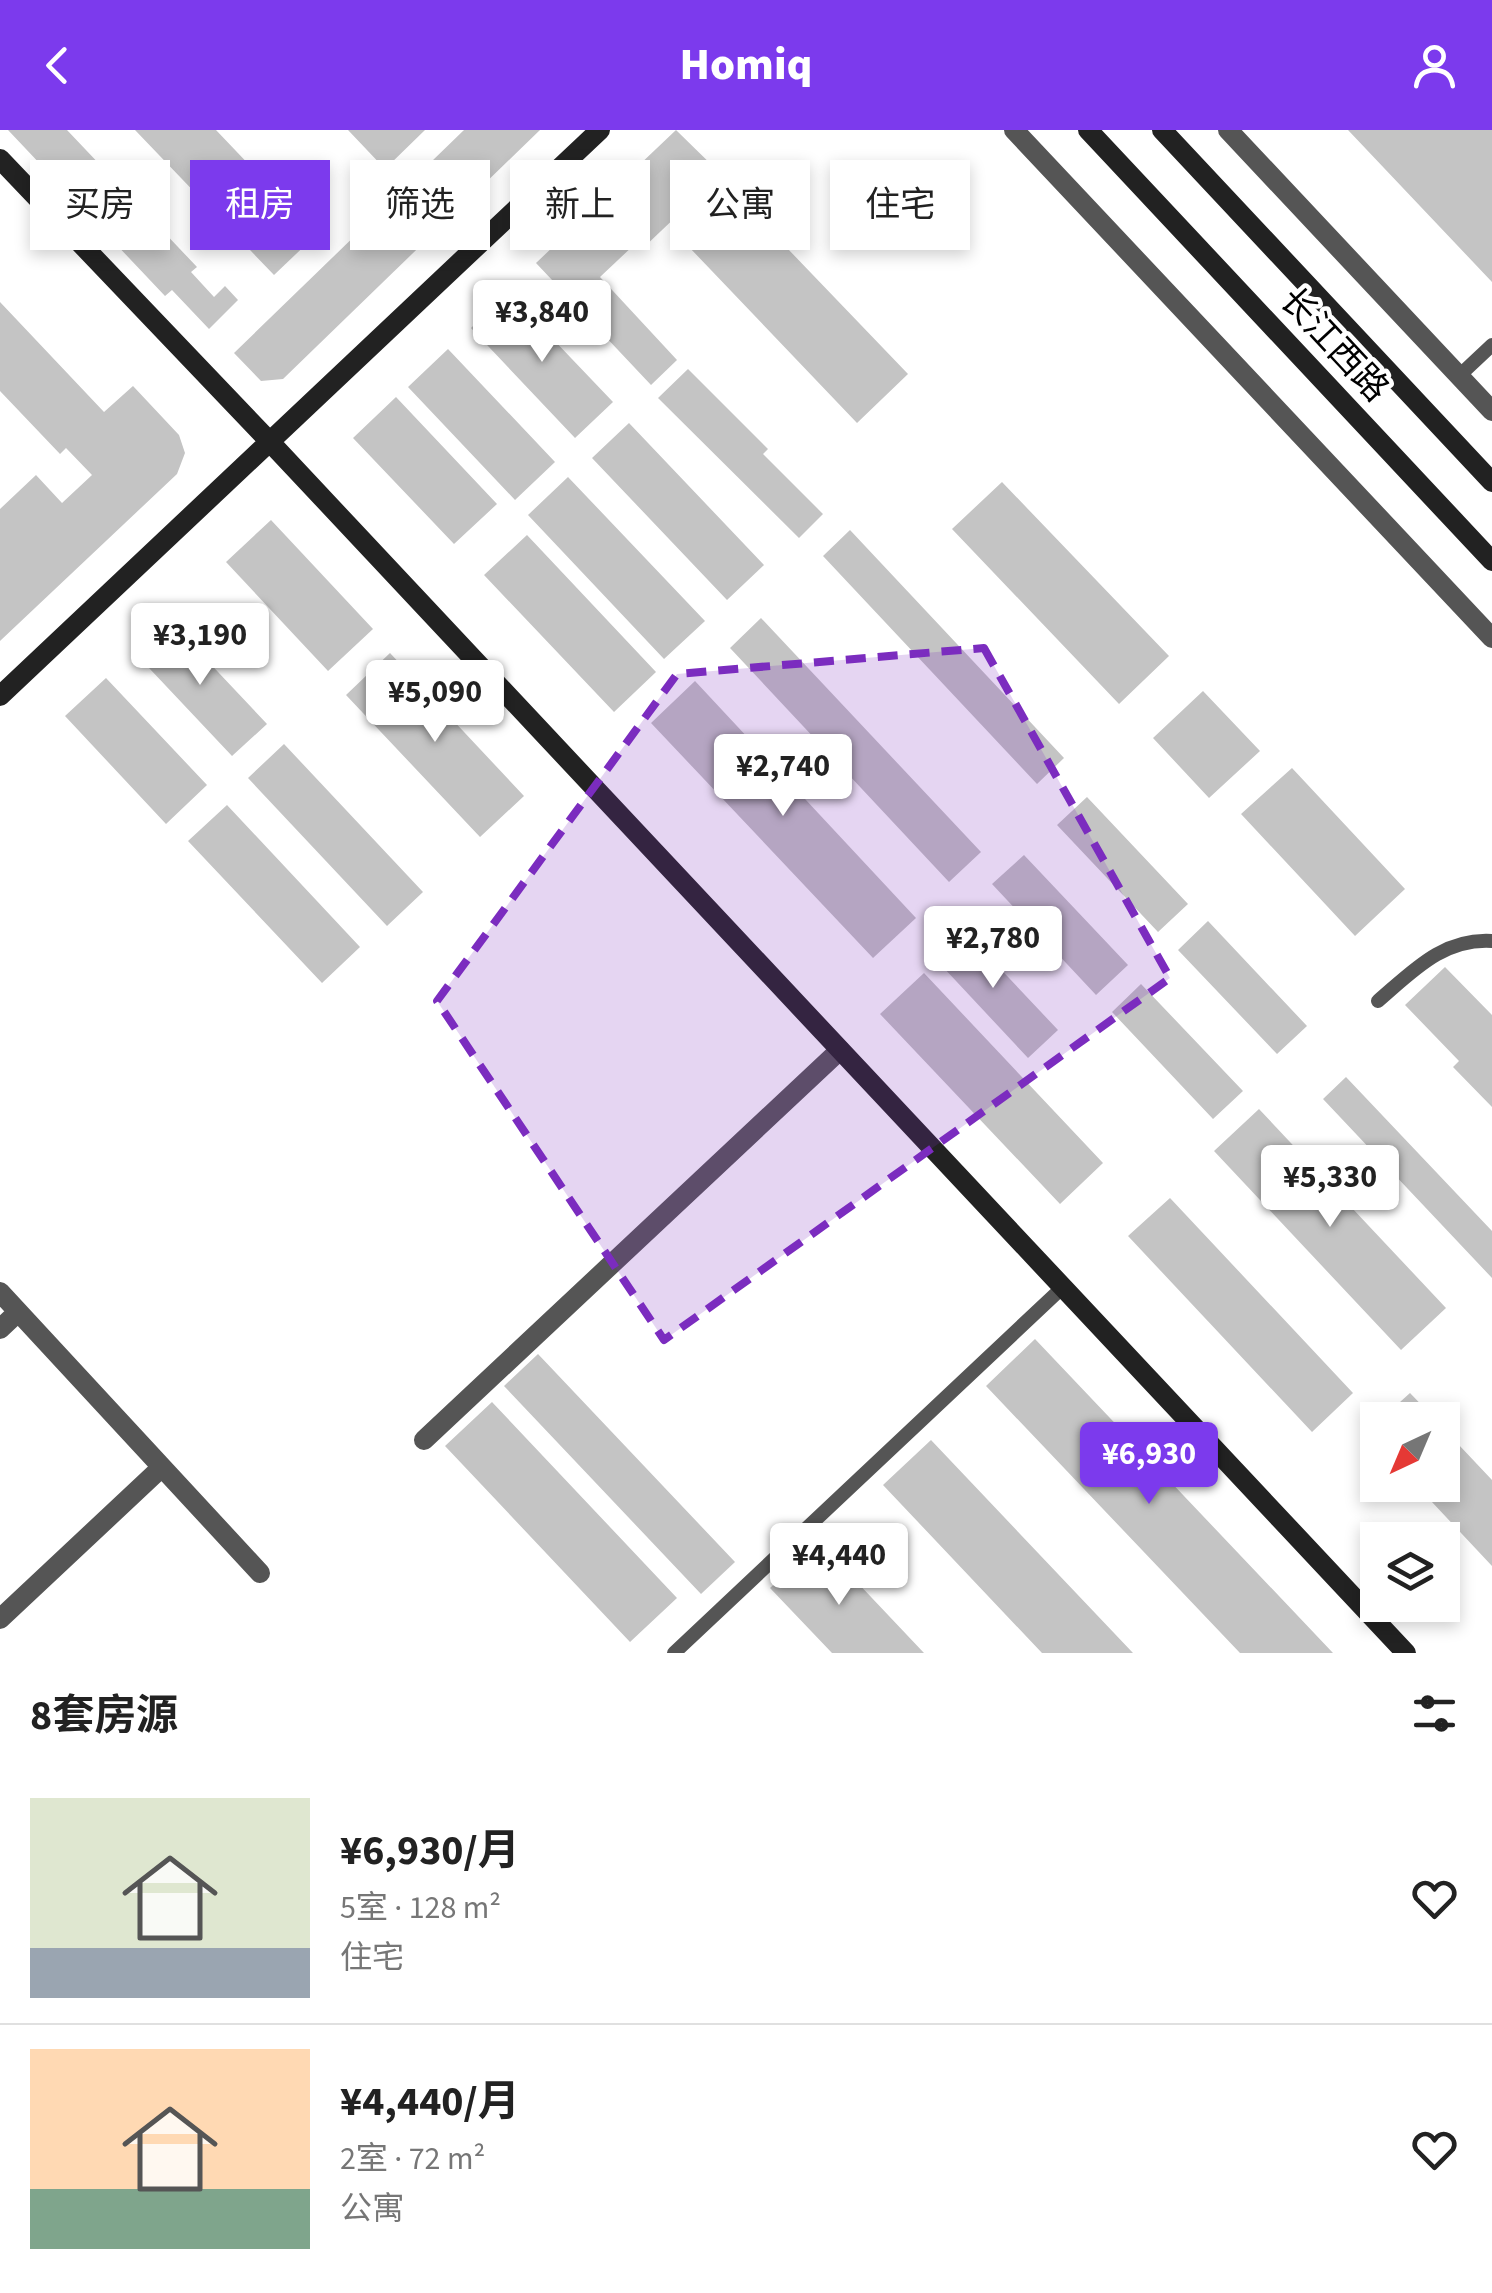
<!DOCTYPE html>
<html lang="zh">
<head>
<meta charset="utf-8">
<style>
  body { margin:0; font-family:"Source Sans 3","Noto Sans SC",sans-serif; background:#f6f6f6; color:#222; height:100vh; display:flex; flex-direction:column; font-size:38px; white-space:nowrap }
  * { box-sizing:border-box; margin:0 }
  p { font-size:32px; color:#767676 }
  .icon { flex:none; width:55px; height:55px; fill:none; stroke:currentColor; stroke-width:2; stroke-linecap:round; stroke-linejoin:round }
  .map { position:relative; height:1523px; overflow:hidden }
  .drawer { display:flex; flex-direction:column; background:#fff; flex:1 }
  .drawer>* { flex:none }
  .banner { position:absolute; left:30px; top:30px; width:1432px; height:90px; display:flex; gap:20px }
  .needle { width:65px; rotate:224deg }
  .tools { position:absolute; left:1360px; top:1272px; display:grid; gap:20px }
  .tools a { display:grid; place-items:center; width:100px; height:100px; border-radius:0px; background:#fff; box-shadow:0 5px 15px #0003; font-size:50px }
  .price { position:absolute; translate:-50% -85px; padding:0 22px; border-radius:10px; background:#fff; color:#222; font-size:32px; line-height:65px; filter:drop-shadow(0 2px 5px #0008) }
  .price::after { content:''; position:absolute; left:50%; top:60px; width:30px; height:22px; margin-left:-15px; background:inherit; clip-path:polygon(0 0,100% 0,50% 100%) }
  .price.active { background:#7c3aed; color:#fff }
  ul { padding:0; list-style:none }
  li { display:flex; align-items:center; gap:30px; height:250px; padding:0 30px }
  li+li { border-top:2px solid #e0e0e0 }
  li span { display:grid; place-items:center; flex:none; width:280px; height:200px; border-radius:0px; color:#555 }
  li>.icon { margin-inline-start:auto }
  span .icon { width:120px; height:120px; fill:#fffc; stroke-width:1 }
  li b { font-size:42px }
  h2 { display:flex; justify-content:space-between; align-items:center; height:120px; padding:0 30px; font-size:42px }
  .pill { padding:0 35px; border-radius:0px; background:#fff; box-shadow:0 5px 15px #0003; font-size:35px; line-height:90px }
  .pill.active { background:#7c3aed; color:#fff }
  header { display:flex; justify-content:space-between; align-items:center; height:130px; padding:0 30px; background:#7c3aed; color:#fff; font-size:45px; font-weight:800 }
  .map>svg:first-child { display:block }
  .building { fill:#c4c4c4 }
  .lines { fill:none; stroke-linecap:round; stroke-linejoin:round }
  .lane { stroke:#555; stroke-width:14 }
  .street { stroke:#555; stroke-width:20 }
  .secondary { stroke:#222; stroke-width:20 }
  .marked { fill:#7b2cbf; fill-opacity:0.2; stroke:#7b2cbf; stroke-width:8; stroke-dasharray:20 12; stroke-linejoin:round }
  .labels { text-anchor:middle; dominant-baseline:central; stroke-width:9; stroke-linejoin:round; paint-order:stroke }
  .street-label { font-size:35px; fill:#000; stroke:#fff }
</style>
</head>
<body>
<header><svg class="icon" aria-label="back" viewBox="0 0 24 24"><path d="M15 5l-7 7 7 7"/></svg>Homiq<svg class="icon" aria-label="person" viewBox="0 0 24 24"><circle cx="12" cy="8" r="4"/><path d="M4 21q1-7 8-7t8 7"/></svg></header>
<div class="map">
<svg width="1492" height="1523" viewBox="0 0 1492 1523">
  <rect width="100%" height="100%" fill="#fff"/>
  <path class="building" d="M8,0H67L197,137L191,142L214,167L225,156L238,170L209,199L172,160L165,166Z
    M135,0H216L316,105L274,145Z
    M348,0H425L385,39Z
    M464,0H540L283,249L261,251L234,223Z
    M676,0L721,44L641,120L635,114L600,147L677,230L651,255L536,133Z
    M1348,0H1492V152Z
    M740,69L908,244L857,293L689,117Z
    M508,162L613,272L575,308L471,198Z
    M0,172L104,282L133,256L179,305L185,323L177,344L0,511V379L36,345L62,373L92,345L66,318L60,324L0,261Z
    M448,219L555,332L515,370L408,257Z
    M688,239L768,319L763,324L823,384L799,408L658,268Z
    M396,267L497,374L454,414L353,308Z
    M629,293L764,435L727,470L592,328Z
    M568,347L705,491L664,529L528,385Z
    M1002,352L1169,526L1119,574L952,399Z
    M271,390L373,499L328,541L226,432Z
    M850,400L1064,628L1037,654L823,426Z
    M527,405L656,542L614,582L484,445Z
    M761,488L981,722L949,752L730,518Z
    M168,489L267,594L232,626L133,521Z
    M390,523L524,666L480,707L346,565Z
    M106,548L207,655L166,694L65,586Z
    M695,551L916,788L873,828L651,593Z
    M1203,561L1260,621L1209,668L1153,608Z
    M284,614L423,762L387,796L248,648Z
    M1292,638L1405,759L1355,806L1241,684Z
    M1087,667L1188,774L1158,802L1057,695Z
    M227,675L360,817L322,853L188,711Z
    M1024,725L1128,835L1096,865L992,754Z
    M1208,791L1307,896L1277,924L1178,820Z
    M957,793L1058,900L1028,928L928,821Z
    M1445,837L1492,885V977L1453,937L1459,931L1405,875Z
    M924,843L1103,1033L1060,1074L880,884Z
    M1141,854L1243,961L1213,989L1112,882Z
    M1346,947L1492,1101V1148L1323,969Z
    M1259,979L1446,1178L1401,1220L1214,1021Z
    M1170,1068L1353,1263L1312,1302L1128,1106Z
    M1035,1209L1333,1523H1240L986,1256Z
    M538,1224L735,1432L701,1464L504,1256Z
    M1410,1263L1436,1290H1380Z
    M492,1272L677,1468L630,1512L445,1316Z
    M1378,1293V1314L1367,1303Z
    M1442,1297L1492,1350V1436L1416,1355H1442Z
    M931,1310L1133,1523H1042L883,1355Z
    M819,1412L924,1523H832L770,1458Z"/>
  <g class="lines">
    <path class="lane" d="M1459,246L1492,215
      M1378,871C1413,841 1443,808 1492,811
      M674,1523L1063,1157"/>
    <path class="street" d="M1014,0L1492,508
      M1228,0L1492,281
      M0,1162L260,1443
      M0,1199L18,1182
      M424,1310L840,920
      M0,1489L162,1337"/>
    <path class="secondary" d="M1088,0L1492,431
      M1162,0L1492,352
      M0,29L270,312L1406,1523
      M0,566L600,0"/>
  </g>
  <path class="marked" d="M984,518L1170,848L664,1210L437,871L677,544Z"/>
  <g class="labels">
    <g class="street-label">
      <text transform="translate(1334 215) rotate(47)">长江西路</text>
    </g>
  </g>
</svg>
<div class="tools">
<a><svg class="needle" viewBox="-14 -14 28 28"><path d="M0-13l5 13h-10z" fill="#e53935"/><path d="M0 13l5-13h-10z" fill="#767676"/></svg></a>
<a><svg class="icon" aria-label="layers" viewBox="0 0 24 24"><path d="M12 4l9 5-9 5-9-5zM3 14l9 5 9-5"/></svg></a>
</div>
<b class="price" style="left:542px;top:235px">¥3,840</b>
<b class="price" style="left:200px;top:558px">¥3,190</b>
<b class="price" style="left:435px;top:615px">¥5,090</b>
<b class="price" style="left:783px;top:689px">¥2,740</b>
<b class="price" style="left:993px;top:861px">¥2,780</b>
<b class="price" style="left:1330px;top:1100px">¥5,330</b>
<b class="price active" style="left:1149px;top:1377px">¥6,930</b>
<b class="price" style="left:839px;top:1478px">¥4,440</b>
<div class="banner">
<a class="pill">买房</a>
<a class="pill active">租房</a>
<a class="pill">筛选</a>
<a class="pill">新上</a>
<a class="pill">公寓</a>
<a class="pill">住宅</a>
</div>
</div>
<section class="drawer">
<h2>8套房源<svg class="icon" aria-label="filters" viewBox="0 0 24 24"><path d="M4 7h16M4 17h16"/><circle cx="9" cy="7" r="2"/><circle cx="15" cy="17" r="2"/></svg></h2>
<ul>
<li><span style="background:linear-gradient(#dfe7d0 75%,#9aa5b1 0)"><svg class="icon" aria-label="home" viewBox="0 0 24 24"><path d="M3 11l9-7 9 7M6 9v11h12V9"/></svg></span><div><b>¥6,930/月</b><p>5室 · 128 m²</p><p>住宅</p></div><svg class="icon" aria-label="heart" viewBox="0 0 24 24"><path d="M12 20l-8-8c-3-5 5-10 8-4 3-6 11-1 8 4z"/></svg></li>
<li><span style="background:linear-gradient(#ffd9b3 70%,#7fa58c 0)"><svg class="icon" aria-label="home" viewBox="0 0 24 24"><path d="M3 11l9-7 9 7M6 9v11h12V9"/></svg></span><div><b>¥4,440/月</b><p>2室 · 72 m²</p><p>公寓</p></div><svg class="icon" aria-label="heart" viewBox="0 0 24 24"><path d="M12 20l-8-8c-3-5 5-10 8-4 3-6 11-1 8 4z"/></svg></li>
</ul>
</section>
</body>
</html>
